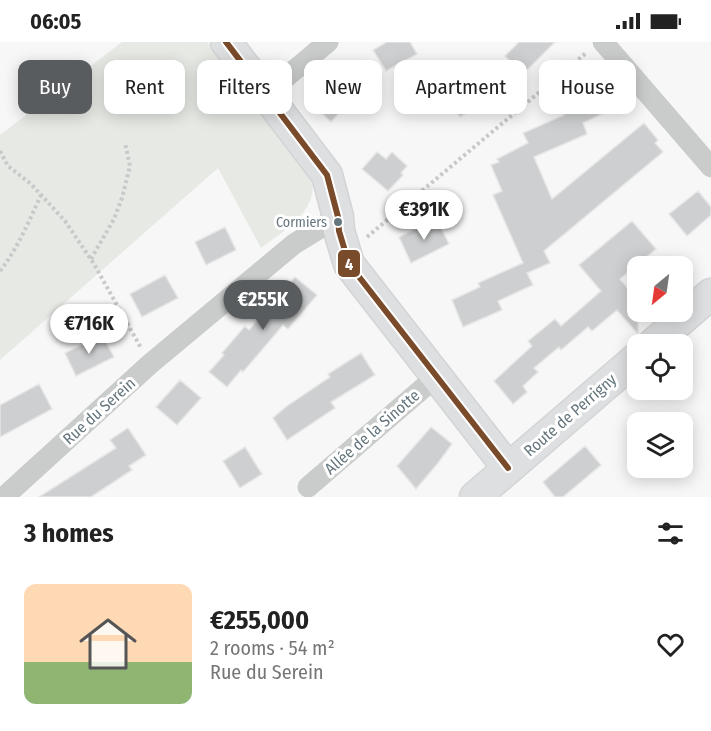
<!DOCTYPE html>
<html lang="en">
<head>
<meta charset="utf-8">
<style>
  body { margin:0; font-family:"Fira Sans Condensed",sans-serif; background:#f6f6f6; color:#222; height:100vh; display:flex; flex-direction:column; font-size:22px; white-space:nowrap }
  * { box-sizing:border-box; margin:0 }
  p { font-size:20px; color:#767676 }
  .icon { flex:none; width:33px; height:33px; fill:none; stroke:currentColor; stroke-width:2; stroke-linecap:round; stroke-linejoin:round }
  .map { position:relative; height:455px; overflow:hidden }
  .sheet { display:flex; flex-direction:column; background:#fff; flex:1 }
  .sheet>* { flex:none }
  .guide { position:absolute; left:18px; top:18px; width:675px; height:54px; display:flex; gap:12px }
  .needle { width:39px; rotate:209deg }
  .buttons { position:absolute; left:627px; top:214px; display:grid; gap:12px }
  .buttons a { display:grid; place-items:center; width:66px; height:66px; border-radius:12px; background:#fff; box-shadow:0 3px 15px #0003; font-size:30px }
  .price { position:absolute; translate:-50% -51px; padding:0 14px; border-radius:21px; background:#fff; color:#222; font-size:20px; line-height:39px; filter:drop-shadow(0 2px 3px #0008) }
  .price::after { content:''; position:absolute; left:50%; top:36px; width:18px; height:14px; margin-left:-9px; background:inherit; clip-path:polygon(0 0,100% 0,50% 100%) }
  .price.on { background:#585c5e; color:#fff }
  ul { padding:0; list-style:none }
  li { display:flex; align-items:center; gap:18px; height:150px; padding:0 24px }
  li span { display:grid; place-items:center; flex:none; width:168px; height:120px; border-radius:12px; color:#555 }
  li>.icon { margin-inline-start:auto }
  span .icon { width:72px; height:72px; fill:#fffc; stroke-width:1 }
  li b { font-size:26px }
  h2 { display:flex; justify-content:space-between; align-items:center; height:72px; padding:0 24px; font-size:26px }
  .pill { padding:0 21px; border-radius:12px; background:#fff; box-shadow:0 3px 15px #0003; font-size:21px; line-height:54px }
  .pill.on { background:#585c5e; color:#fff }
  .status { display:flex; justify-content:space-between; align-items:center; height:42px; padding:0 30px; background:#fff; direction:ltr }
  .status svg { height:16px; fill:currentColor }
  .map>svg:first-child { display:block }
  .green { fill:#e6e9e4 }
  .building { fill:#cecfd0; stroke:#e6e6e6; stroke-width:1.5 }
  .lines { fill:none; stroke-linecap:round; stroke-linejoin:round }
  .secondary-casing { stroke:#d3d4d5; stroke-width:33 }
  .path { stroke:#c8c9ca; stroke-width:4; stroke-dasharray:3 3; stroke-linecap:butt }
  .street { stroke:#cacccc; stroke-width:21 }
  .secondary { stroke:#dedfe0; stroke-width:30 }
  .bus-1-casing { stroke:#fff; stroke-width:10 }
  .bus-1 { stroke:#7a4b2a; stroke-width:6 }
  .bus-dot { fill:#66767e; stroke:#fff; stroke-width:2 }
  .labels { text-anchor:middle; dominant-baseline:central; stroke-width:6; stroke-linejoin:round; paint-order:stroke }
  .bus-label { font-size:14px; fill:#66767e; stroke:#fff; text-anchor:end }
  .street-label { font-size:16px; fill:#66767e; stroke:#fff }
  .line-badge { stroke:#fff; stroke-width:2 }
  .badge-label { font-size:16px; text-anchor:middle; font-weight:bold; fill:#fff }
</style>
</head>
<body>
<div class="status"><b>06:05</b><svg viewBox="0 0 49 12"><path d="M0 12V9h3v3zM5 12V6h3v6zM10 12V3h3v9zM15 12V0h3v12zM26 1h20v11H26zM47 4h2v5h-2z"/></svg></div>
<div class="map">
<svg width="711" height="455" viewBox="0 0 711 455">
  <rect width="100%" height="100%" fill="#f7f7f7"/>
  <path class="green" d="M122,0H207L311,133C321,168 285,188 261,206L218,126L0,318V93Z"/>
  <path class="building" d="M387,0H410L417,12L386,29L373,8Z
    M519,0H555L523,32L505,14Z
    M347,27L364,43L331,80L313,63Z
    M473,36L486,59L460,75L446,52Z
    M597,44L608,69L583,81L587,92L534,115L552,157L644,81L658,98L655,101L663,110L544,209L550,221L527,231L533,243L498,259L502,268L463,285L452,258L480,245L478,241L523,221L493,153L502,149L491,123L499,120L497,117L528,101L523,91L564,73L559,61Z
    M377,110L386,117L392,110L407,124L401,131L403,133L388,149L362,127Z
    M698,149L711,165V173L687,194L669,172Z
    M436,176L449,202L411,221L399,195Z
    M632,179L656,207L620,237L638,259V292L617,268L592,289L588,285L561,308L559,305L534,326L538,330L523,344L527,350L513,362L494,339L532,304L528,299L555,277L561,284L601,249L579,223Z
    M225,185L236,208L206,223L195,200Z
    M165,233L178,256L142,275L130,252Z
    M295,235L317,253L288,287L283,283L243,330L241,328L227,345L209,330L224,313L222,311L245,284L249,288Z
    M102,293L114,315L76,334L65,311Z
    M361,311L375,333L331,360L335,366L287,398L273,376L287,364L330,335L328,332Z
    M180,338L201,356L177,383L156,365Z
    M39,342L52,367L0,395V363Z
    M431,385L452,402L438,421L416,447L397,424Z
    M128,386L146,413L129,424L132,428L91,455H39L116,406L110,398Z
    M585,404L601,423L563,455H555L543,440Z
    M245,405L262,432L240,446L223,419Z"/>
  <g class="lines">
    <defs>
      <path id="secondary" d="M226,0L327,133L338,175L339,189L349,222L508,426
        M652,303L711,252
        M475,455L638,315"/>
    </defs>
    <use href="#secondary" class="secondary-casing"/>
    <path class="path" d="M0,109L8,124L31,142L65,179L94,222L141,306
      M367,195L586,11
      M91,217L114,177L122,156L130,124L125,101
      M0,229C18,206 29,179 41,153"/>
    <path class="street" d="M603,0L711,125
      M266,52L328,0
      M308,445L436,335
      M4,455L150,322L294,202L338,175"/>
    <use href="#secondary" class="secondary"/>
    <defs>
      <path id="bus-1" d="M226,0L327,133L338,175L339,189L349,222L508,426"/>
    </defs>
    <use href="#bus-1" class="bus-1-casing"/>
    <use href="#bus-1" class="bus-1"/>
  </g>
  <circle class="bus-dot" cx="338" cy="180" r="5"/>
  <g class="labels">
    <g class="bus-label">
      <text x="327" y="180">Cormiers</text>
    </g>
    <g class="street-label">
      <text transform="translate(99 369) rotate(-42)">Rue du Serein</text>
      <text transform="translate(570 373) rotate(-41)">Route de Perrigny</text>
      <text transform="translate(372 390) rotate(-41)">Allée de la Sinotte</text>
    </g>
  </g>
  <rect class="line-badge" x="337" y="207" width="24" height="29" rx="6" fill="#7a4b2a"/>
  <g class="badge-label">
    <text x="349" y="228">4</text>
  </g>
</svg>
<div class="buttons">
<a><svg class="needle" viewBox="-14 -14 28 28"><path d="M0-13l5 13h-10z" fill="#e53935"/><path d="M0 13l5-13h-10z" fill="#767676"/></svg></a>
<a><svg class="icon" aria-label="locate" viewBox="0 0 24 24"><circle cx="12" cy="12" r="6"/><path d="M12 2v4M12 18v4M2 12h4M18 12h4"/></svg></a>
<a><svg class="icon" aria-label="layers" viewBox="0 0 24 24"><path d="M12 4l9 5-9 5-9-5zM3 14l9 5 9-5"/></svg></a>
</div>
<b class="price" style="left:424px;top:199px">€391K</b>
<b class="price on" style="left:263px;top:289px">€255K</b>
<b class="price" style="left:89px;top:313px">€716K</b>
<div class="guide">
<a class="pill on">Buy</a>
<a class="pill">Rent</a>
<a class="pill">Filters</a>
<a class="pill">New</a>
<a class="pill">Apartment</a>
<a class="pill">House</a>
</div>
</div>
<section class="sheet">
<h2>3 homes<svg class="icon" aria-label="filters" viewBox="0 0 24 24"><path d="M4 7h16M4 17h16"/><circle cx="9" cy="7" r="2"/><circle cx="15" cy="17" r="2"/></svg></h2>
<ul>
<li><span style="background:linear-gradient(#ffd9b3 65%,#8fb573 0)"><svg class="icon" aria-label="home" viewBox="0 0 24 24"><path d="M3 11l9-7 9 7M6 9v11h12V9"/></svg></span><div><b>€255,000</b><p>2 rooms · 54 m²</p><p>Rue du Serein</p></div><svg class="icon" aria-label="heart" viewBox="0 0 24 24"><path d="M12 20l-8-8c-3-5 5-10 8-4 3-6 11-1 8 4z"/></svg></li>
</ul>
</section>
</body>
</html>
